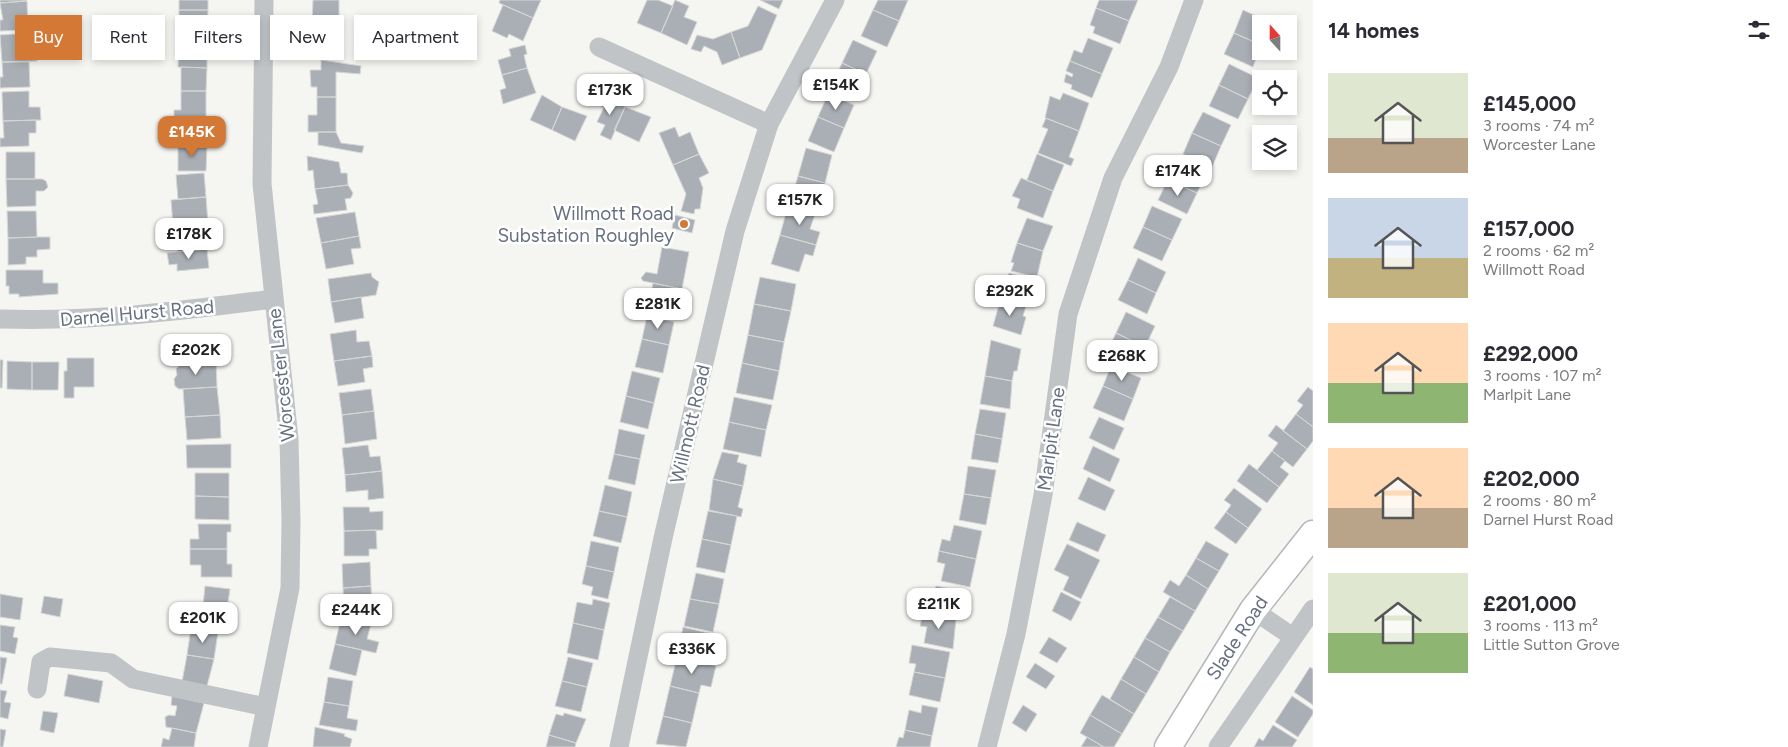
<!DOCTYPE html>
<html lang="en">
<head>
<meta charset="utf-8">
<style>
  body { margin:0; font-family:Figtree,sans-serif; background:#f2f2f3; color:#2b2b33; height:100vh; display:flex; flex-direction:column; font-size:19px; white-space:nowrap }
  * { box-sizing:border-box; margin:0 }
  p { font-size:16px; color:#7c7c81 }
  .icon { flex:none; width:28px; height:28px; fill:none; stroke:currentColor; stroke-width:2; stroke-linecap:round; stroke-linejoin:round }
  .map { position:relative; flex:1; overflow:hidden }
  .side { display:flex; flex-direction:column; background:#fff; width:475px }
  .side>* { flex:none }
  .top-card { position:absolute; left:15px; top:15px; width:475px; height:45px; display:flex; gap:10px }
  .needle { width:32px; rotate:339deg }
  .buttons { position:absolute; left:1252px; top:15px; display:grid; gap:10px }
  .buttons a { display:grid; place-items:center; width:45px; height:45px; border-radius:0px; background:#fff; box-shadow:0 2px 8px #0003; font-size:25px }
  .price { position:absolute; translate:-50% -42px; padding:0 11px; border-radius:10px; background:#fff; color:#222; font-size:16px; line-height:32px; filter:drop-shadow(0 1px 2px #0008) }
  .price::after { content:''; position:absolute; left:50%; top:30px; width:15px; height:11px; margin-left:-8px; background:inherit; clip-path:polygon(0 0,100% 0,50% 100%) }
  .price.selected { background:#d37935; color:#fff }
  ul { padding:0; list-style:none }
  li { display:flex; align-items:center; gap:15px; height:125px; padding:0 15px }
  li span { display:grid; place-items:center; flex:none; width:140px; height:100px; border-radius:0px; color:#555 }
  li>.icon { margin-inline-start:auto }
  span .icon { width:60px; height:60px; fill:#fffc; stroke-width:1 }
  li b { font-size:21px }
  h2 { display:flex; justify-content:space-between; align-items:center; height:60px; padding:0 15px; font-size:21px }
  .pill { padding:0 18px; border-radius:0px; background:#fff; box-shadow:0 2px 8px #0003; font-size:18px; line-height:45px }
  .pill.selected { background:#d37935; color:#fff }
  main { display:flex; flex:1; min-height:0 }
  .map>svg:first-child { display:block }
  .building { fill:#aaafb5; stroke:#d6d7d5 }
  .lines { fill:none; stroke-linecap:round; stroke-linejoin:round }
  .secondary-casing { stroke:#b4b7bc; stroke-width:29 }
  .minor { stroke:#c1c4c7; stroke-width:19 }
  .secondary { stroke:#fff; stroke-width:26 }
  .poi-dot { fill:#d37935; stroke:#fff; stroke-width:2 }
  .labels { text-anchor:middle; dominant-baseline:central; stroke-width:5; stroke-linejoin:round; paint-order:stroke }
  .poi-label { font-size:19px; fill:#677080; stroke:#fff; text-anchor:end }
  .street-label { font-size:19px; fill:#677080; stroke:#fff }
</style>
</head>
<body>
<main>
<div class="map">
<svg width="1313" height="747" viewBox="0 0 1313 747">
  <rect width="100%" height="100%" fill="#f5f5f2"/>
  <path class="building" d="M0,0H26L27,1L0,3Z
    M179,0H208V10H179Z
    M313,0H339V25H312Z
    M500,0H541L533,18L499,3Z
    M647,0H658L673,6L661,33L637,23Z
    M675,0L689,6L684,17L697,22L687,45L661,33Z
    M760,0H783L779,9Z
    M878,0H908L899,21L873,10Z
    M1099,0H1138L1129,21L1096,8Z
    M27,1L28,30L0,31V20H3L0,3Z
    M503,5L533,18L523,41L509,34L507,38L492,31Z
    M758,6L777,15L762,50L740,58L731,32L748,26Z
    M1096,8L1129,21L1120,44L1093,33L1095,27L1090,25Z
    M179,10H208L207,39L179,38Z
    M873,10L899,21L887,47L861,36Z
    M1243,10L1272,23L1261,24V45L1234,33Z
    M312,25H339V49H312Z
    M731,32L740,58L722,65L717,52L704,46L701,52L691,49L697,35L713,39Z
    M29,33V48L37,47V61L2,62L0,35Z
    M1234,33L1261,45L1253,67L1224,54Z
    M179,38L207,39V68L178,67Z
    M1088,38L1113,48L1102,74L1070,61L1074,50L1082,53Z
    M853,40L877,51L866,74L842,63Z
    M525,45L527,54L524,55L527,68L502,75L498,60L511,56L509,49Z
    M321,60L361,66L360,74L336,72V97H317V87H311L310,70H321Z
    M1070,61L1102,74L1092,98L1071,89L1072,85L1064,82L1066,74L1072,77L1073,74L1066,71Z
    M2,62H29L30,87L0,88V77H3Z
    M842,63L866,74L855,99L831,88Z
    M1229,64L1258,78L1248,99L1219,85Z
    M181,67L207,68L206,91H181Z
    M527,68L536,93L503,104L500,90L506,88L502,75Z
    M1219,85L1248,99L1238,119L1209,106Z
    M29,91V107H40L41,120L3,121L2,92Z
    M181,91H206V120H174V110H181Z
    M1063,93L1089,103L1079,131L1045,118L1050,96L1060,100Z
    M602,94L625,107L611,140L600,135L605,125L597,122L604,107L598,105Z
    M828,94L854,105L844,128L818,117Z
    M542,95L562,107L552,130L530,120Z
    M317,97H336V132H308V115H317Z
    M562,107L587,116L575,141L552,130Z
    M625,107L651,117L639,142L614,130Z
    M1203,112L1231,125L1221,146L1192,133Z
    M818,117L844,128L834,152L808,141Z
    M1046,118L1079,131L1069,157L1074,159L1071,166L1038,153L1048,129L1042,127Z
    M36,120V133H29V146L0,147V138H4L3,121Z
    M169,120H206L207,145H178V135H173Z
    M675,127L679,137L690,132L699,154L673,165L659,133Z
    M318,132H336L341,143L364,146L362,153L318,145Z
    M1192,133L1221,146L1212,167L1183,154Z
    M178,145H207L206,171H178Z
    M806,148L832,155L825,183L798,176Z
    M6,152H35V179H6Z
    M699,154L709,173L699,178L703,188L700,209H695L694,214L681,211L686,194L673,165Z
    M1037,154L1064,165L1053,191L1027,180Z
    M307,156L339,162L341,173H347L348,185L315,189L313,170L308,171Z
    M1178,159L1207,172L1197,193L1168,180Z
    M204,173L206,197L178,199L176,175Z
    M798,176L825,183L817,211L790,204Z
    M1021,178L1053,191L1043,218L1017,208L1020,199L1012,196Z
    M6,179H42L46,181L48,187L44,191H36V206L7,207Z
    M1168,180L1197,193L1187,214L1158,200Z
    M348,185L353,193L351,198L345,199L347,210L314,214L313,205L318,204L315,189Z
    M206,197L208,223L173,226L171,200Z
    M788,206L815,214L810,229L820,232L816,245L780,235Z
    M1152,206L1182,219L1172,240L1143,227Z
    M7,211H36L37,237L8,238Z
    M355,212L359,236L321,243L316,218Z
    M675,215L695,220L692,233L672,228Z
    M1027,218L1053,226L1043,251L1017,243Z
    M204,226L207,249L178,252L177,244H169L168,230Z
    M1143,227L1172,240L1162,261L1133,248Z
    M780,235L816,245L813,256L805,254L799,272L771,264Z
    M359,236L361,248L351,249L354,264L326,269L321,243Z
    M37,237H50V249L37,250V257H26V264L8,265V238Z
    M1017,243L1043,251L1037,277L1011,271L1014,263L1011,262Z
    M662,247L689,252L682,289L643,281L641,278L646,272L657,274Z
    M207,249L209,268L177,271V264L169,265L167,253Z
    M1138,258L1166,272L1156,293L1128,280Z
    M6,270H43V283H58V294L19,297V294H9V286H6Z
    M371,273L372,277L379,282L376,295L331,302L328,279Z
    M1009,273L1037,281L1026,306L1001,298Z
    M760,277L796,284L791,311L754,304Z
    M1128,280L1156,293L1147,314L1118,300Z
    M653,283L682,289L676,316L648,310Z
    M361,297L364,318L335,323L331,302Z
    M1001,298L1026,306L1023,316L1026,317L1021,335L993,326Z
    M754,304L791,311L784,342L748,335Z
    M1126,312L1155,326L1145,347L1116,333Z
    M647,316L674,322L669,345L642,339Z
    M356,330L357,342L369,341L372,356L334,361L330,334Z
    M1116,333L1145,347L1135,367L1106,354Z
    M748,335L784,342L779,371L742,363Z
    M642,339L669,345L663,373L635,367Z
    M991,340L1021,349L1017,371H1014L1012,381L985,376Z
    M214,342L216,362L187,364L185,344Z
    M372,356L373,367L363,369L365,382L338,386L334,361Z
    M67,358H94V387H74V398H64V371H67Z
    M0,360H3L2,388H0Z
    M7,361L32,362V390L7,389Z
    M32,362H59L58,390H32Z
    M216,362L217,387L179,389L175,386L174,379L177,375L176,369L180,365Z
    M742,363L779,371L773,400L736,393Z
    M1111,366L1141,378L1133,399L1103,386Z
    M632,371L660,378L654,403L626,396Z
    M985,376L1012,381L1010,409L980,404Z
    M1103,386L1133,399L1124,421L1093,408Z
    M217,387L220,415L185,417L183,389Z
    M1308,387L1313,391V427L1296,414L1303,405L1297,401Z
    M371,389L374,411L342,415L339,393Z
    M626,396L654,403L648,429L620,422Z
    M734,397L772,405L766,430L729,422Z
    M980,409L1006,413L1002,439L975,434Z
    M374,411L377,439L345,444L342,415Z
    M1296,414L1313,427V441L1307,449L1283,431Z
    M220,415L221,438L187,440L185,417Z
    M1099,417L1124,428L1114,450L1089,438Z
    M729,422L766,430L761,457L723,449Z
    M1276,425L1307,449L1293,467L1272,451L1278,443L1268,436Z
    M619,429L645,435L640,459L614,454Z
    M975,434L1002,439L998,463L971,459Z
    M231,444V468H187L186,445Z
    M368,445L370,457L380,456L382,471L345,475L342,448Z
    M1093,446L1120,459L1110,482L1083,469Z
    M1272,451L1285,461L1280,467L1289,474L1279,487L1257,470Z
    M722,452L739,455L737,462L747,465L743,486L713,479Z
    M614,454L640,459L635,485L608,479Z
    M1249,464L1279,487L1267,503L1237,481Z
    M968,466L996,470L991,498L964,494Z
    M382,471L384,498L368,500V490L346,492L345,475Z
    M195,473H229V497L195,496Z
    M1088,477L1115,490L1105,511L1078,499Z
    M713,479L743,486L738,507L743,509L741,517L709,510Z
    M605,485L632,492L627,517L599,511Z
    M1234,488L1262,509L1248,528L1226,512L1231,505L1224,500Z
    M964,494L991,498L986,525L959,520Z
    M195,496L229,497V520L195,519Z
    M343,507H369L370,512L383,511V530L344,531Z
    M599,511L627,517L621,543L593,536Z
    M708,511L737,516L731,545L702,539Z
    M1226,512L1248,528L1236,544L1214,528Z
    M1077,522L1106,535L1098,552L1069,540Z
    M198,524H231V532H227V549H190V539H199Z
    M954,525L982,531L976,559L939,551L942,539L950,541Z
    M376,530L377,549H369V556H344V531Z
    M702,539L731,545L725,573L696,567Z
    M591,541L619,547L614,572L586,566Z
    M1206,541L1229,554L1219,571L1196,558Z
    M1067,544L1100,560L1081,599L1063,590L1069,577L1054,570Z
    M190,549H227V564H232V577H201V565H190Z
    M939,551L976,559L970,587L941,581L945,564L937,562Z
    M1196,558L1219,571L1208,589L1186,575Z
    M370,562L371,586L343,588L342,564Z
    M586,566L614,572L608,599L591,595L593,587L582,584Z
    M696,573L724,579L719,604L690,599Z
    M1186,575L1208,589L1195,611L1163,592L1170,580L1179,586Z
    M205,586L230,589L227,609L203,606Z
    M371,586L372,611L344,612L343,588Z
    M936,586L965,592L956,619L930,614Z
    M1061,592L1081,602L1071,621L1052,611Z
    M0,594L23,598L20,620L0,617Z
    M44,596L63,599L60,617L41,613Z
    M1170,597L1195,611L1183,631L1158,617Z
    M593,599L610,603L604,630L573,623L577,602L592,605Z
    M690,599L719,604L713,632L684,626Z
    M203,606L227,609L224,631L200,628Z
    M923,613L956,619L953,649L924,643L927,627L920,626Z
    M1158,617L1183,631L1170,652L1145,638Z
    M341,618L371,624L367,639L379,642L376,653L335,644Z
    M573,623L604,630L598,660L567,653Z
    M0,625L15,627L13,637L18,638L15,654L0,651Z
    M683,627L712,634L705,663L677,657Z
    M191,628L218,632L214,659L187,655Z
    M1049,637L1067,648L1057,663L1039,653Z
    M1145,638L1170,652L1159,672L1134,657Z
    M335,644L362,650L356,676L329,669Z
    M912,645L950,652L945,678L914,672L916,664L909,663Z
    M187,655L214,659L207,686L182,682Z
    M0,657L7,658L2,684H0Z
    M568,657L593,663L587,687L562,681Z
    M677,657L716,666L711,687L701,685L699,693L670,686Z
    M1134,657L1159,672L1146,694L1121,679Z
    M1035,663L1055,676L1046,689L1026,677Z
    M1310,667L1313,669V705L1294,692Z
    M914,672L945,678L940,702L909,695Z
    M68,674L103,681L99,703L64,696Z
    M328,677L353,681L349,706L324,702Z
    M1121,679L1146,694L1134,714L1110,699Z
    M562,681L587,687L581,712L555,706Z
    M670,686L699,693L692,723L663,716Z
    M0,690L7,691L4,702L11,703L8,719L0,717Z
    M1102,695L1134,714L1122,734L1090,715Z
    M172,696L204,703L196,733L166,727L165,717L169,715L175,716L177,706L171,705Z
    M1292,696L1313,710V714L1298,737L1275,722Z
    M324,702L349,706L347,718L358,720L356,731L319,725Z
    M922,705L938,708L932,736L905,730L909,710L921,713Z
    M1023,705L1037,714L1026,732L1012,723Z
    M43,711L58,713L54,733L40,730Z
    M564,713L586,719L576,743L549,735L556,714L563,716Z
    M1090,715L1122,734L1114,747H1104L1080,733Z
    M663,716L692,723L686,747L656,744Z
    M1273,725L1297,740L1292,747H1254L1259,738L1263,741Z
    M315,727L345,734L344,736L352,739L350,747H313Z
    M172,728L196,733L194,747H161L163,738L169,740Z
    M0,729L6,730L3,747H0Z
    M905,730L932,736L930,747H896L899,737L903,738Z
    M549,735L576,743L575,747H546Z
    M1087,737L1104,747H1081Z"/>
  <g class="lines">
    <defs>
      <path id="secondary" d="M1168,747L1253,610L1313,534"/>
    </defs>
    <use href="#secondary" class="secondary-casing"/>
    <path class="minor" d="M599,47L769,124
      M0,319C94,322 181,311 273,299
      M1253,610L1293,637
      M37,689L41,662L50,657L111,663L133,679L266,707
      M258,747L290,588L291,521L289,439L262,184L264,0
      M619,747L663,538L735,231L769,124L835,0
      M987,747L1016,634L1043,495L1068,314L1113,178L1169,67L1194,0
      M1218,747L1313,609"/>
    <use href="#secondary" class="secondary"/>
  </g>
  <circle class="poi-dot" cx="684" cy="224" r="5"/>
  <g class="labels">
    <g class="poi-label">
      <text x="674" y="213">Willmott Road<tspan x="674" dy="22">Substation Roughley</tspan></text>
    </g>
    <g class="street-label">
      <text transform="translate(137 313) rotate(-5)">Darnel Hurst Road</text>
      <text transform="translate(281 375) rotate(-96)">Worcester Lane</text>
      <text transform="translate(690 424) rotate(-77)">Willmott Road</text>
      <text transform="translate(1051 439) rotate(-82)">Marlpit Lane</text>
      <text transform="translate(1237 638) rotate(-57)">Slade Road</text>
    </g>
  </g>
</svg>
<div class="buttons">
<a><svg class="needle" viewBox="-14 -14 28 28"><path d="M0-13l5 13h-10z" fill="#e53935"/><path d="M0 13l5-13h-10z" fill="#7c7c81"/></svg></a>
<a><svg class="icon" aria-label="locate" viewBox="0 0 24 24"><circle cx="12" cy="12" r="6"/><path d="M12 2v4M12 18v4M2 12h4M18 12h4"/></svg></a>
<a><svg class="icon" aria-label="layers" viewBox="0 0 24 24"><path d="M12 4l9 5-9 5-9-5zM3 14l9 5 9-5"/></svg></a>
</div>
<b class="price" style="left:836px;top:111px">£154K</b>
<b class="price" style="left:610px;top:116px">£173K</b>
<b class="price selected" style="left:192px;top:158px">£145K</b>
<b class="price" style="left:1178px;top:197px">£174K</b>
<b class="price" style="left:800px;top:226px">£157K</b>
<b class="price" style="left:189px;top:260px">£178K</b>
<b class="price" style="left:1010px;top:317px">£292K</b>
<b class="price" style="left:658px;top:330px">£281K</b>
<b class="price" style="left:196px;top:376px">£202K</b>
<b class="price" style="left:1122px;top:382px">£268K</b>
<b class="price" style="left:939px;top:630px">£211K</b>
<b class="price" style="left:356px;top:636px">£244K</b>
<b class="price" style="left:203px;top:644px">£201K</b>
<b class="price" style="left:692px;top:675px">£336K</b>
<div class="top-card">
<a class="pill selected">Buy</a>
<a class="pill">Rent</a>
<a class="pill">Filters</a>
<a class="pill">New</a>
<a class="pill">Apartment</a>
</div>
</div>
<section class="side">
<h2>14 homes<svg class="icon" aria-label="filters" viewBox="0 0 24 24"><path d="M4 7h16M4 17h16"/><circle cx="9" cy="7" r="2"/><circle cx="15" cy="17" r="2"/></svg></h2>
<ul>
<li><span style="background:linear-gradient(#dfe7d0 65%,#b9a48a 0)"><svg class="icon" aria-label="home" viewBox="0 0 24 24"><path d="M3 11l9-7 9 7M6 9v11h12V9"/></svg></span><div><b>£145,000</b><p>3 rooms · 74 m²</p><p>Worcester Lane</p></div></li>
<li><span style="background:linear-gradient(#c9d6e8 60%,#c2b280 0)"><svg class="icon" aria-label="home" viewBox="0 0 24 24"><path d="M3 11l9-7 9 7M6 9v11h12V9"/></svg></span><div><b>£157,000</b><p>2 rooms · 62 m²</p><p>Willmott Road</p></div></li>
<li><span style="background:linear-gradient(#ffd9b3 60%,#8fb573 0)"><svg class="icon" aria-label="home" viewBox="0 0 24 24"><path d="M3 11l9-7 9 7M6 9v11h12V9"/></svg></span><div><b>£292,000</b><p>3 rooms · 107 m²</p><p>Marlpit Lane</p></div></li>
<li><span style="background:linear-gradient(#ffd9b3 60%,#b9a48a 0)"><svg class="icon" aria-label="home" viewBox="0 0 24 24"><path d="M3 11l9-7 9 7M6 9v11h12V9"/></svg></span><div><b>£202,000</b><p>2 rooms · 80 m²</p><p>Darnel Hurst Road</p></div></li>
<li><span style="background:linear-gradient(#dfe7d0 60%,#8fb573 0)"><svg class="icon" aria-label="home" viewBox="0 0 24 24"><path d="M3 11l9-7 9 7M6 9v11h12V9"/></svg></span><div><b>£201,000</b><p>3 rooms · 113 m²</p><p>Little Sutton Grove</p></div></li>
</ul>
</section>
</main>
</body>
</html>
